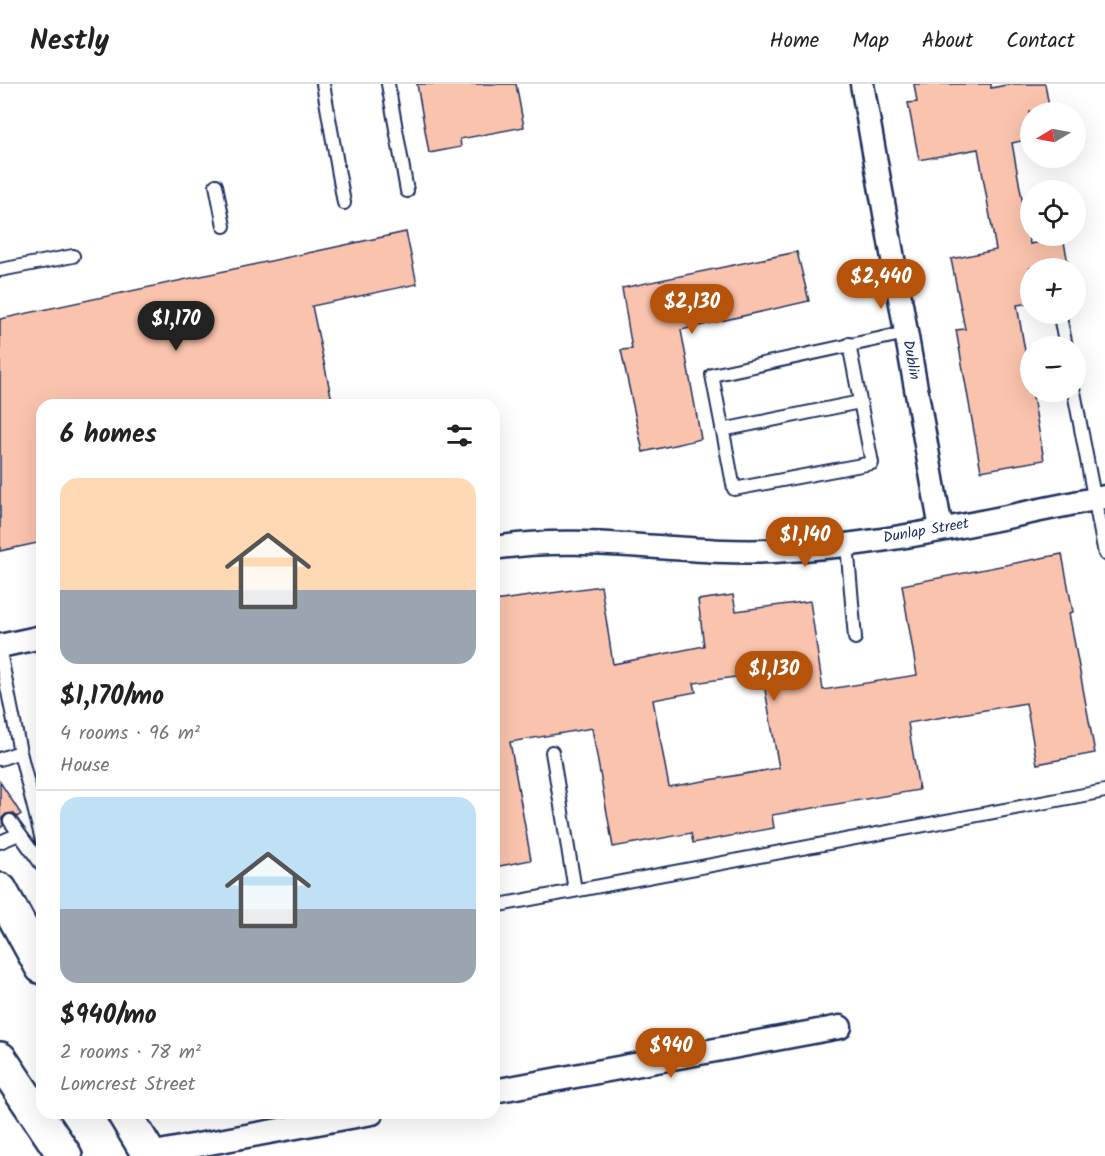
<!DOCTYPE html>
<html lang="en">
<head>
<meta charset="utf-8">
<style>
  body { margin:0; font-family:Kalam,sans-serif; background:#f2f2f2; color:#222; height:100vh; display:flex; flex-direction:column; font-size:22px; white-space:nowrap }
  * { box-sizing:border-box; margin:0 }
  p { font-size:20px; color:#767676 }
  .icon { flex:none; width:33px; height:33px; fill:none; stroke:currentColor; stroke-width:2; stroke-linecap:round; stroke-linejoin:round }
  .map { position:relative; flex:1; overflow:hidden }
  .details { position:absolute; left:36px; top:315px; width:464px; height:720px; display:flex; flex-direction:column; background:#fff; border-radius:18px; box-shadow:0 6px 24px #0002 }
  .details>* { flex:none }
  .needle { width:39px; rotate:260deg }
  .tools { position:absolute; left:1020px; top:18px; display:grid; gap:12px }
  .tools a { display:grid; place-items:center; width:66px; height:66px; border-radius:50%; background:#fff; box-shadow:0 6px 24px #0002; font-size:30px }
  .price { position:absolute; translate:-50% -51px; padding:0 14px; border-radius:21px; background:#b45309; color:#fff; font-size:20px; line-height:39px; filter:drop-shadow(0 2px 3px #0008) }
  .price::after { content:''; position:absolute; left:50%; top:36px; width:18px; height:14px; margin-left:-9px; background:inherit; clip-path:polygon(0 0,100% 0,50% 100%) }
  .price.selected { background:#222; color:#fff }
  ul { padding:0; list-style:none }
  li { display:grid; align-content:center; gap:12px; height:318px; padding:0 24px }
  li+li { border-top:2px solid #e0e0e0 }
  li span { display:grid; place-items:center; height:186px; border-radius:18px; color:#555 }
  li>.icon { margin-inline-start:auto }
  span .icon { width:108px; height:108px; fill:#fffc; stroke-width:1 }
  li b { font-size:26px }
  h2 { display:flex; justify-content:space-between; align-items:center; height:72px; padding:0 24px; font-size:26px }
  header { display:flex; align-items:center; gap:36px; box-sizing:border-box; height:84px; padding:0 30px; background:#fff; border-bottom:2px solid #e0e0e0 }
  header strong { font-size:28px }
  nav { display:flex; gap:33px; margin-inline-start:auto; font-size:21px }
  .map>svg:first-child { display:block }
  .building { fill:#fac3ad; stroke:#1b2f5e; stroke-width:1.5; fill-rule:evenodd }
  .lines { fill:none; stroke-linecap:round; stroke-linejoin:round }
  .lane-casing { stroke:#1b2f5e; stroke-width:16 }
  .street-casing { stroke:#1b2f5e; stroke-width:27 }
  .highway-casing { stroke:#1b2f5e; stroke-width:38 }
  .lane { stroke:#fff; stroke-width:12 }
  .street { stroke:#fff; stroke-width:22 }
  .highway { stroke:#fff; stroke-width:33 }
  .labels { text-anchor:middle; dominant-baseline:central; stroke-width:5; stroke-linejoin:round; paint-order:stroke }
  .street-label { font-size:15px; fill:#1b2f5e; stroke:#fff }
</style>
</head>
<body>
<header>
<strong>Nestly</strong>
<nav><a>Home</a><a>Map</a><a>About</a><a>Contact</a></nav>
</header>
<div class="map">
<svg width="1105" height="1072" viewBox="0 0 1105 1072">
  <rect width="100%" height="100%" fill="#fff"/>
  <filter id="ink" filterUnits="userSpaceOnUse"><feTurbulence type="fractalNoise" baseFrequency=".0167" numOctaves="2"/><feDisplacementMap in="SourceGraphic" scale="12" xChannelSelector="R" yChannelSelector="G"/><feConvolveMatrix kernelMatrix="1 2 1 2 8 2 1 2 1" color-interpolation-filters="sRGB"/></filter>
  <g filter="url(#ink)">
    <path class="building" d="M417,0H516L524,43L460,55L461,63L429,69Z
      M914,0H991V4L1011,0H1045L1050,28H1030V55L1012,59L1030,160L1063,153L1069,184H1030V219L1017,221L1044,376L981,387L956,246L965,245L951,175L996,166L978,65L919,76L908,19L917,18Z
      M406,148L417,200L312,222L333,321H42V458L0,467V235Z
      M797,168L809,217L681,246L701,355L643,368L621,266L632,265L622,204Z
      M1062,470L1073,528L1069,529L1095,669L1037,680L1026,619L908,639L919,706L772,731L774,744L693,759L691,749L613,763L592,644L510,658L531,776L494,783V517L601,502L613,580L704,562L698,516L733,511L736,527L810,517L823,606L917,591L902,501ZM762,589L779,684L669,703L653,616L696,608L694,599Z
      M0,698L21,730L17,733L13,729L6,730L2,734L3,742L0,744Z"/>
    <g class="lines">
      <defs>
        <path id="lane" d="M323,0L344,119
          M388,0L407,107
          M216,101L224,142
          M0,186L73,172
          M1060,233L1066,262
          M849,260L872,379L734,405L712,291L906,249
          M1074,308L1105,470
          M722,346L860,318
          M847,460L855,554
          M0,568L20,668L42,756
          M552,668L575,806
          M0,675L20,668
          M10,737L42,781
          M0,758L19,750
          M494,822L1105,707"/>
        <path id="street" d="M862,0L941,445
          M494,464C587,449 680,471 774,467C885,462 996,434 1105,413
          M0,562L42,553
          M494,1007L840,943
          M149,1070L372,1029"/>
        <path id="highway" d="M0,806L42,883
          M0,975L65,1072
          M124,1029L150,1072"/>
      </defs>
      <use href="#lane" class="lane-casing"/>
      <use href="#street" class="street-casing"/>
      <use href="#highway" class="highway-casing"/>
      <use href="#lane" class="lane"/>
      <use href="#street" class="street"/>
      <use href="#highway" class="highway"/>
    </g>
  </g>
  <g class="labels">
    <g class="street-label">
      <text transform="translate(911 276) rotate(80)">Dublin</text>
      <text transform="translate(926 447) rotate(-10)">Dunlap Street</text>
    </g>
  </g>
</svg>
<div class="tools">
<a><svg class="needle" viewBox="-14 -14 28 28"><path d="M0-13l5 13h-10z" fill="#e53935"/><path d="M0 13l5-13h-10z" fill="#767676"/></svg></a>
<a><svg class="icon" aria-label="locate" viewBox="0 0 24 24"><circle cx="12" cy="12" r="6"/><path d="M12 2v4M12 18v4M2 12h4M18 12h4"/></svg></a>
<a>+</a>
<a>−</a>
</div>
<b class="price" style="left:881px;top:226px">$2,440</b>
<b class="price" style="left:692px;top:251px">$2,130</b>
<b class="price selected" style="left:176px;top:268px">$1,170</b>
<b class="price" style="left:805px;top:484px">$1,140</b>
<b class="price" style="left:774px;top:618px">$1,130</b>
<b class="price" style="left:671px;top:995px">$940</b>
<section class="details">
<h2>6 homes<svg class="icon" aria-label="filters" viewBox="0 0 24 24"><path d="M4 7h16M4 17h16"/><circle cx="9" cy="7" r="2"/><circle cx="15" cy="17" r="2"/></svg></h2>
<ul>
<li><span style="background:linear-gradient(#ffd9b3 60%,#9aa5b1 0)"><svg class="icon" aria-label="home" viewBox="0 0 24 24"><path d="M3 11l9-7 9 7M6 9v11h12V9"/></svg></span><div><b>$1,170/mo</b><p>4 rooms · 96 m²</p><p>House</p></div></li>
<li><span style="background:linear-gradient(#bfe0f5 60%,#9aa5b1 0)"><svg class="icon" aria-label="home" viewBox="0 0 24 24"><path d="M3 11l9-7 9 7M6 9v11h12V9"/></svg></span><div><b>$940/mo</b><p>2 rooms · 78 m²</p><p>Lomcrest Street</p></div></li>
</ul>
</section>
</div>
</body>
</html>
